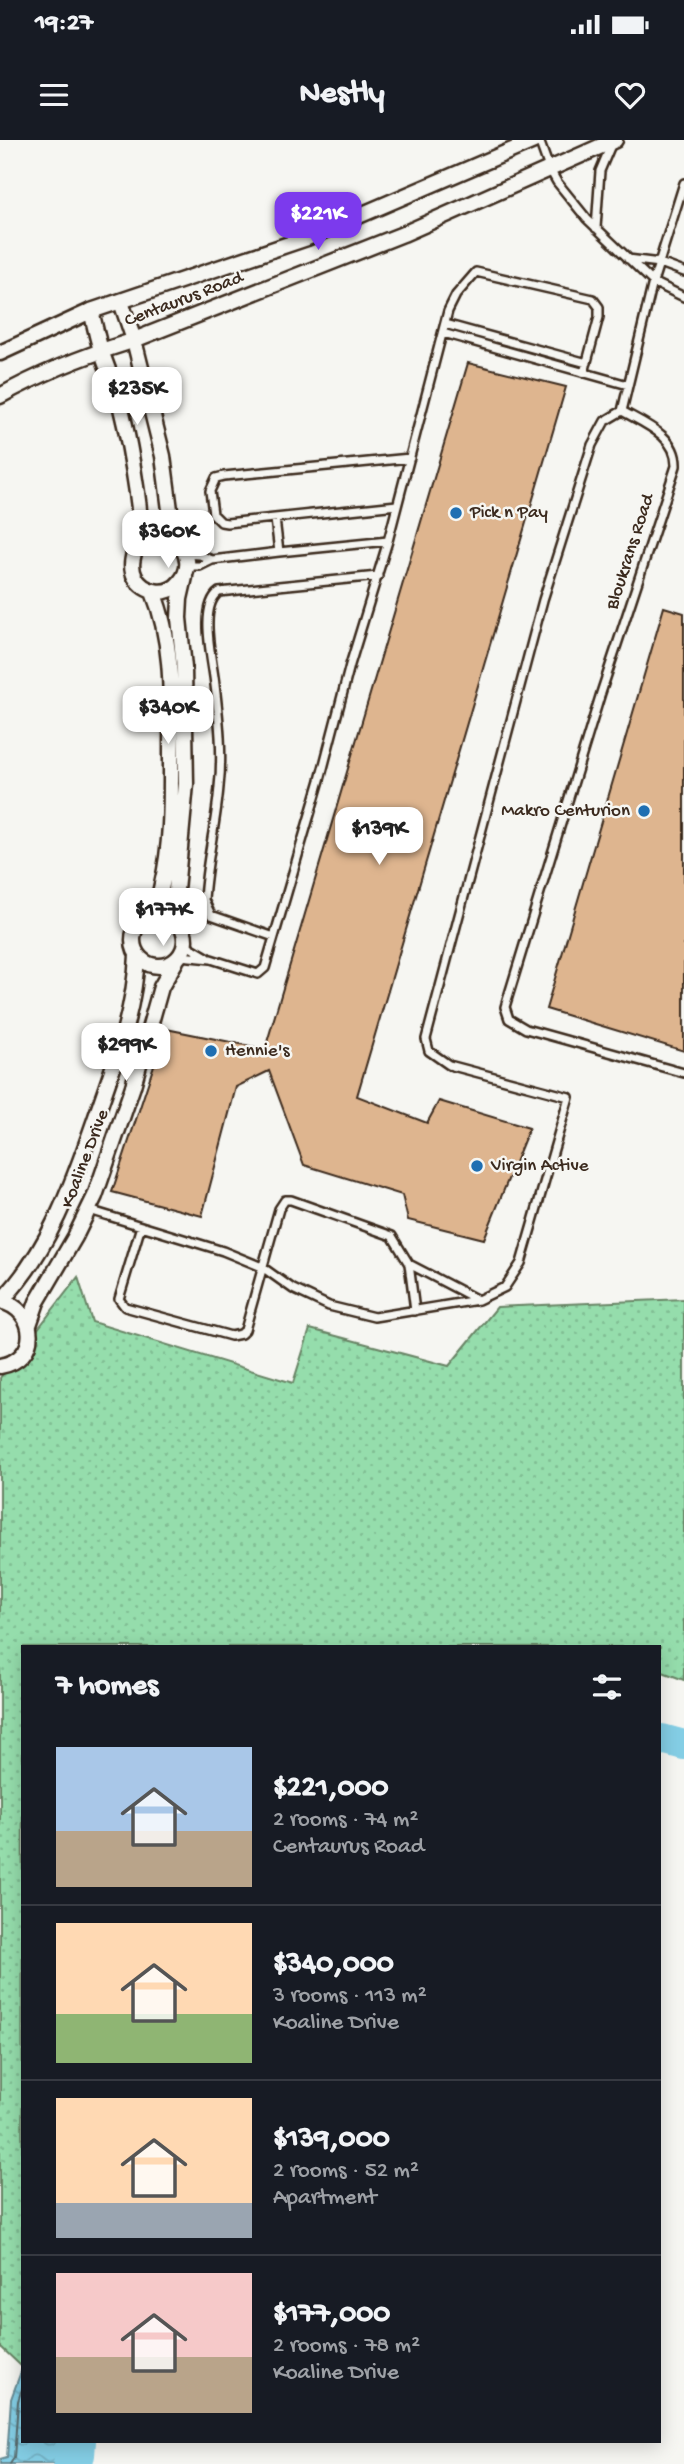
<!DOCTYPE html>
<html lang="en">
<head>
<meta charset="utf-8">
<style>
  body { margin:0; font-family:"Gochi Hand",sans-serif; background:#20242c; color:#f1f3f6; height:100vh; display:flex; flex-direction:column; font-size:26px; white-space:nowrap }
  * { box-sizing:border-box; margin:0 }
  p { font-size:23px; color:#9ea1a6 }
  .icon { flex:none; width:38px; height:38px; fill:none; stroke:currentColor; stroke-width:2; stroke-linecap:round; stroke-linejoin:round }
  .map { position:relative; flex:1; overflow:hidden }
  .details { position:absolute; left:21px; top:1505px; width:640px; height:798px; display:flex; flex-direction:column; background:#171b24; border-radius:0px; box-shadow:0 4px 18px #0003 }
  .details>* { flex:none }
  .price { position:absolute; translate:-50% -60px; padding:0 16px; border-radius:14px; background:#fff; color:#222; font-size:23px; line-height:46px; filter:drop-shadow(0 2px 4px #0008) }
  .price::after { content:''; position:absolute; left:50%; top:42px; width:21px; height:16px; margin-left:-10px; background:inherit; clip-path:polygon(0 0,100% 0,50% 100%) }
  .price.selected { background:#7c3aed; color:#fff }
  ul { padding:0; list-style:none }
  li { display:flex; align-items:center; gap:21px; height:175px; padding:0 35px }
  li+li { border-top:2px solid #363941 }
  li span { display:grid; place-items:center; flex:none; width:196px; height:140px; border-radius:0px; color:#555 }
  li>.icon { margin-inline-start:auto }
  span .icon { width:84px; height:84px; fill:#fffc; stroke-width:1 }
  li b { font-size:30px }
  h2 { display:flex; justify-content:space-between; align-items:center; height:84px; padding:0 35px; font-size:30px }
  .status { display:flex; justify-content:space-between; align-items:center; height:49px; padding:0 35px; background:#171b24; direction:ltr }
  .status svg { height:19px; fill:currentColor }
  header { display:flex; justify-content:space-between; align-items:center; height:91px; padding:0 35px; background:#171b24; font-size:32px; font-weight:800 }
  .map>svg:first-child { display:block }
  .green { fill:url(#green-dots); stroke:#688465; stroke-width:2 }
  .water { fill:url(#water-waves); stroke:#678c95; stroke-width:2 }
  .lines { fill:none; stroke-linecap:round; stroke-linejoin:round }
  .shore { stroke:#586c6e; stroke-width:2 }
  .river { stroke:#84cee5; stroke-width:30 }
  .building { fill:#deb58f; stroke:#3b2a1e; stroke-width:2 }
  .lane-casing { stroke:#3b2a1e; stroke-width:12 }
  .street-casing { stroke:#3b2a1e; stroke-width:19 }
  .lane { stroke:#f6f6f2; stroke-width:7 }
  .street { stroke:#f6f6f2; stroke-width:14 }
  .poi-dot { fill:#1f6fb2; stroke:#f6f6f2; stroke-width:2.5 }
  .labels { text-anchor:middle; dominant-baseline:central; stroke-width:5; stroke-linejoin:round; paint-order:stroke }
  .street-label { font-size:19px; fill:#3b2a1e; stroke:#f6f6f2 }
  .poi-label { font-size:19px; fill:#3b2a1e; stroke:#f6f6f2; text-anchor:start }
</style>
</head>
<body>
<div class="status"><b>19:27</b><svg viewBox="0 0 49 12"><path d="M0 12V9h3v3zM5 12V6h3v6zM10 12V3h3v9zM15 12V0h3v12zM26 1h20v11H26zM47 4h2v5h-2z"/></svg></div>
<header><svg class="icon" aria-label="menu" viewBox="0 0 24 24"><path d="M4 6h16M4 12h16M4 18h16"/></svg>Nestly<svg class="icon" aria-label="heart" viewBox="0 0 24 24"><path d="M12 20l-8-8c-3-5 5-10 8-4 3-6 11-1 8 4z"/></svg></header>
<div class="map">
<svg width="684" height="2324" viewBox="0 0 684 2324">
  <defs>
    <pattern id="green-dots" width="8" height="8" patternUnits="userSpaceOnUse" patternTransform="scale(1.75)"><rect width="8" height="8" fill="#95ddac"/><path d="M2 2h.1M6 6h.1" fill="none" stroke="#81be94" stroke-width="1.8" stroke-linecap="round"/></pattern>
    <pattern id="water-waves" width="16" height="10" patternUnits="userSpaceOnUse" patternTransform="scale(1.75)"><rect width="16" height="10" fill="#84cee5"/><path d="M0 5q4-4 8 0t8 0" fill="none" stroke="#73b1c4"/></pattern>
  </defs>
  <rect width="100%" height="100%" fill="#f6f6f2"/>
  <filter id="ink" filterUnits="userSpaceOnUse"><feTurbulence type="fractalNoise" baseFrequency=".0143" numOctaves="2"/><feDisplacementMap in="SourceGraphic" scale="14" xChannelSelector="R" yChannelSelector="G"/><feConvolveMatrix kernelMatrix="1 2 1 2 8 2 1 2 1" color-interpolation-filters="sRGB"/></filter>
  <g filter="url(#ink)">
    <path class="green" d="M78,1137L92,1182L293,1243L310,1189L449,1226L497,1167L684,1159V1540L660,1531V1507H23L22,2227L0,2206V1238Z"/>
    <path class="water" d="M23,2226V2301H81L80,2315L68,2324H0V2319L7,2317L11,2259Z"/>
    <g class="lines">
      <path class="shore" d="M10,2324L14,2318L18,2261L23,2246"/>
      <path class="river" d="M660,1601L662,1599L684,1605
        M68,2324L80,2315L81,2301"/>
    </g>
    <path class="building" d="M468,223L566,247L357,956L427,983L439,961L529,988L484,1099L408,1080L402,1055L304,1025L269,931L236,947L202,1076L112,1052L166,889L265,909Z
      M664,467L684,473V911L546,869Z"/>
    <g class="lines">
      <defs>
        <path id="lane" d="M539,0L549,28L557,42L587,79L653,142L684,157
          M684,43L653,142L622,271C645,284 677,296 676,326L601,553L505,867L509,879L526,889L684,933
          M596,88L600,31L611,5
          M628,119L660,123L684,132
          M445,184L587,223
          M443,193L628,245
          M397,365L227,383L221,382L213,374L210,351L216,338L224,336L410,318
          M275,379L279,412
          M186,414L200,415L212,420
          M187,426H200L212,420L279,412L388,401
          M274,797L211,775L204,760C206,722 216,685 219,647C223,614 219,579 215,545C213,522 198,467 219,452L378,436
          M185,804L207,817
          M180,816L211,819L258,834L265,828L320,640L350,525L388,401L448,171L456,155L476,132L593,159L599,167V177L584,233
          M89,1070L223,1111L262,1127L293,1149L329,1166L374,1177L478,1160L505,1147L521,1123L569,957L449,925L429,911L426,899L543,460L592,305L605,281L622,271
          M141,1086L119,1159L125,1167L231,1196L241,1194L245,1190L279,1069L285,1060H291L392,1096L409,1124L415,1171
          M409,1124L478,1160"/>
        <path id="street" d="M121,162L134,200L163,316L172,385L178,403
          M91,171C95,185 97,199 102,213C108,231 116,249 121,268C128,296 133,325 137,353C139,365 140,379 139,391C138,407 127,422 135,437C144,454 168,457 180,442C204,414 163,378 136,409
          M0,213L91,171L307,98L536,0
          M0,256C41,233 84,216 129,202L403,94L615,0
          M133 800a26 26 0 1 1 52 0a26 26 0 1 1-52 0Z
          M153,775C156,765 160,755 162,744C172,703 171,658 171,616C171,562 174,503 153,452
          M176,780L175,761L186,644L184,528L179,478L180,459L185,437
          M0,1161C39,1170 40,1220 0,1226
          M1,1161C51,1110 75,1037 98,971C116,920 135,868 137,815
          M29,1185L37,1162L75,1097L95,1056L133,946L161,847L176,821"/>
      </defs>
      <use href="#lane" class="lane-casing"/>
      <use href="#street" class="street-casing"/>
      <use href="#lane" class="lane"/>
      <use href="#street" class="street"/>
    </g>
  </g>
  <g class="poi-dot">
    <circle cx="456" cy="373" r="7"/>
    <circle cx="644" cy="671" r="7"/>
    <circle cx="211" cy="911" r="7"/>
    <circle cx="477" cy="1026" r="7"/>
  </g>
  <g class="labels">
    <g class="street-label">
      <text transform="translate(184 160) rotate(-21)">Centaurus Road</text>
      <text transform="translate(631 412) rotate(-72)">Bloukrans Road</text>
      <text transform="translate(86 1019) rotate(-69)">Koaline Drive</text>
    </g>
    <g class="poi-label">
      <text x="470" y="373">Pick n Pay</text>
      <text x="630" y="671" text-anchor="end">Makro Centurion</text>
      <text x="225" y="911">Hennie's</text>
      <text x="491" y="1026">Virgin Active</text>
    </g>
  </g>
</svg>
<b class="price selected" style="left:318px;top:112px">$221K</b>
<b class="price" style="left:137px;top:287px">$235K</b>
<b class="price" style="left:168px;top:430px">$360K</b>
<b class="price" style="left:168px;top:606px">$340K</b>
<b class="price" style="left:379px;top:727px">$139K</b>
<b class="price" style="left:163px;top:808px">$177K</b>
<b class="price" style="left:126px;top:943px">$299K</b>
<section class="details">
<h2>7 homes<svg class="icon" aria-label="filters" viewBox="0 0 24 24"><path d="M4 7h16M4 17h16"/><circle cx="9" cy="7" r="2"/><circle cx="15" cy="17" r="2"/></svg></h2>
<ul>
<li><span style="background:linear-gradient(#a9c7e8 60%,#b9a48a 0)"><svg class="icon" aria-label="home" viewBox="0 0 24 24"><path d="M3 11l9-7 9 7M6 9v11h12V9"/></svg></span><div><b>$221,000</b><p>2 rooms · 74 m²</p><p>Centaurus Road</p></div></li>
<li><span style="background:linear-gradient(#ffd9b3 65%,#8fb573 0)"><svg class="icon" aria-label="home" viewBox="0 0 24 24"><path d="M3 11l9-7 9 7M6 9v11h12V9"/></svg></span><div><b>$340,000</b><p>3 rooms · 113 m²</p><p>Koaline Drive</p></div></li>
<li><span style="background:linear-gradient(#ffd9b3 75%,#9aa5b1 0)"><svg class="icon" aria-label="home" viewBox="0 0 24 24"><path d="M3 11l9-7 9 7M6 9v11h12V9"/></svg></span><div><b>$139,000</b><p>2 rooms · 52 m²</p><p>Apartment</p></div></li>
<li><span style="background:linear-gradient(#f6c9c9 60%,#b9a48a 0)"><svg class="icon" aria-label="home" viewBox="0 0 24 24"><path d="M3 11l9-7 9 7M6 9v11h12V9"/></svg></span><div><b>$177,000</b><p>2 rooms · 78 m²</p><p>Koaline Drive</p></div></li>
</ul>
</section>
</div>
</body>
</html>
